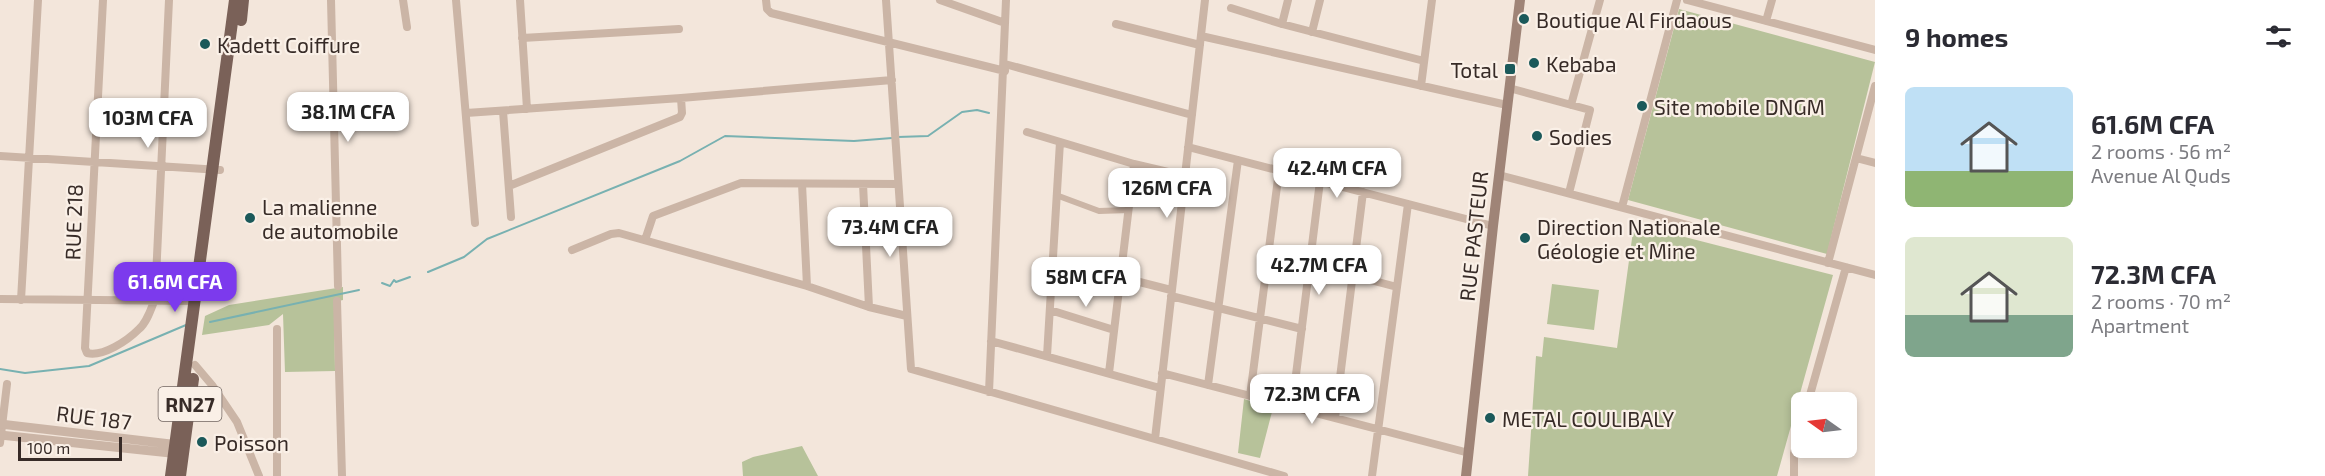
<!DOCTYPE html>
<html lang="en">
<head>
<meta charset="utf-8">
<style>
  body { margin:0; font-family:"Exo 2",sans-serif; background:#f2f2f3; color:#2b2b33; height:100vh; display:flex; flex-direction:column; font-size:22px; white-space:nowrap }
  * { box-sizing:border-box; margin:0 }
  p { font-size:20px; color:#7c7c81 }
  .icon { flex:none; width:33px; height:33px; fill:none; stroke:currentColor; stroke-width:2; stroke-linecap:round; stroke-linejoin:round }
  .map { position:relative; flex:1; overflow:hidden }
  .drawer { display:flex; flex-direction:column; background:#fff; width:450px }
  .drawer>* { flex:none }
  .needle { width:39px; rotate:284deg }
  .buttons { position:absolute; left:1791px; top:392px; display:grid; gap:12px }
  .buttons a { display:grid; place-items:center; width:66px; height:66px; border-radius:9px; background:#fff; box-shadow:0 3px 9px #0003; font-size:30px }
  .scale { position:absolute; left:18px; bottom:15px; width:104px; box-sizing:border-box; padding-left:6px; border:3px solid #372b27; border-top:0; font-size:16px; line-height:21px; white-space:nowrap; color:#372b27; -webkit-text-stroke:4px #faf0e7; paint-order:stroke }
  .price { position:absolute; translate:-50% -51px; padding:0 14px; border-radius:12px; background:#fff; color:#222; font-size:20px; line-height:39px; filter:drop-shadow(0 2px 3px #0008) }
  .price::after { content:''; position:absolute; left:50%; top:36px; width:18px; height:14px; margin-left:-9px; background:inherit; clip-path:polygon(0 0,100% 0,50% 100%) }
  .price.selected { background:#7c3aed; color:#fff }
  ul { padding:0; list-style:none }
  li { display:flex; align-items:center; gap:18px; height:150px; padding:0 30px }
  li span { display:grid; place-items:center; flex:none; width:168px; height:120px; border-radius:9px; color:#555 }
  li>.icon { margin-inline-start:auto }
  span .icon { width:72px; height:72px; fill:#fffc; stroke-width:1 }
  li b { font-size:26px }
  h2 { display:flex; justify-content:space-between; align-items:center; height:72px; padding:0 30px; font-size:26px }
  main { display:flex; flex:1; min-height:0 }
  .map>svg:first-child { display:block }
  .green { fill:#b7c29a }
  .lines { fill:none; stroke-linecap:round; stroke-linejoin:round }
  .stream { stroke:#78b1b1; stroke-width:2 }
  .pedestrian { stroke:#cbb5a6; stroke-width:6 }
  .minor { stroke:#cbb5a6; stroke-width:8 }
  .tertiary { stroke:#cbb5a6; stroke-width:9 }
  .secondary { stroke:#9f8477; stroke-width:10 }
  .primary { stroke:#7a6158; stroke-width:12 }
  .poi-dot { fill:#1b595a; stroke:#faf0e7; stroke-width:2 }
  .labels { text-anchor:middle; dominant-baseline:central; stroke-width:4.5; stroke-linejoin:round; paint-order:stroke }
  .shield { fill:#faf0e7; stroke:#726661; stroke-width:1.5 }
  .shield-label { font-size:20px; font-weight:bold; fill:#372b27 }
  .poi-label { font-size:21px; fill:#372b27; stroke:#faf0e7; text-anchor:start }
  .street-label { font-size:21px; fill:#372b27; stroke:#faf0e7 }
</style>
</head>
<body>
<main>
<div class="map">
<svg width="1875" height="476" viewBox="0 0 1875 476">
  <rect width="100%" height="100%" fill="#f3e6db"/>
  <path class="green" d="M1679,9L1875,62L1827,254L1628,200Z
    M1634,224L1833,275L1777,476H1528L1536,356L1542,357L1544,337L1617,348Z
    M1552,284L1599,290L1594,330L1547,324Z
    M343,287V300L334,302L335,371L285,372L283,314L269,325L202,335L205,316L229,305Z
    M1244,399L1273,408L1260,458L1238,453Z
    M802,446L818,476H743L742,462L753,457Z"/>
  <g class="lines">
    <path class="stream" d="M898,137L928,136L962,112L977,110L989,113
      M428,272L464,257L487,239L680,161L725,136L854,141L892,138
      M382,283L390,286L394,280L396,282L410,277
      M210,322L359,290
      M0,369L25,373L89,366L186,325"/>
    <path class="pedestrian" d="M1056,195L1099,211L1129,210"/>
    <path class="minor" d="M103,0L85,348L87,353C103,357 127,341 139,329C147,322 151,309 155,299L169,0
      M331,0L338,286
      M403,0L407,27
      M456,0L475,223
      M520,0L527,109
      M766,0L767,9L771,13L1005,71
      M886,0L911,369L1284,476
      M940,0L1005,23
      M1687,0L1875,50
      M1231,8L1282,24L1424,61
      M1766,21L1772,0
      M1116,24L1200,45
      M1282,24L1288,0
      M1312,32L1320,0
      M1201,36L1507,105
      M522,38L679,29
      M1005,64L1192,115
      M1421,86L1432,0
      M1509,88L1590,110L1569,193
      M1571,105L1600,0
      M503,111L511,217
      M466,113L681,98L892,80
      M1027,132L1134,164L1185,176
      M1188,147L1493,226
      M0,156L220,170
      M1856,158L1875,163
      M1499,175L1875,275
      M802,184L807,286L869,307
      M863,184L869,307L907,316
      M509,186L680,117L682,113L681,98
      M1622,207L1677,0
      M645,240L653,216L741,183L898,184
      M572,250L611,234L619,233L807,286
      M1268,253L1397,287
      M1053,260L1171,290
      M1828,263L1875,86
      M1171,296L1302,329
      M0,299L196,301
      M21,300L38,0
      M337,301L342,476
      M1050,310L1114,330
      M991,341L1160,388
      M1047,356L1060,142
      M195,365L212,385L237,422L259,476
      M1109,373L1134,164
      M1162,373L1469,453
      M1208,385L1238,160
      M989,392L1006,0
      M1250,396L1279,171
      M1808,402L1846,267
      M1292,407L1320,181
      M1335,418L1363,192
      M1155,439L1205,0
      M0,443L7,384
      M277,476V329
      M1372,476L1408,204
      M1794,476V453L1802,425"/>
    <path class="tertiary" d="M0,424L179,445
      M0,435L180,454"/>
    <path class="secondary" d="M1466,476L1493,226L1520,0"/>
    <path class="primary" d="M241,20L243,0
      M171,476L235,0
      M180,476L193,379"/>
  </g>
  <g class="poi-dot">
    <circle cx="1524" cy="19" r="6"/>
    <circle cx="205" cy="44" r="6"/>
    <circle cx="1534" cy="63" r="6"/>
    <rect x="1504" y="63" width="12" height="12" rx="3"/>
    <circle cx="1642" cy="106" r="6"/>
    <circle cx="1537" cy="136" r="6"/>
    <circle cx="250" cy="218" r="6"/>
    <circle cx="1525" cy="238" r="6"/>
    <circle cx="1490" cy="418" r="6"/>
    <circle cx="202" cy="442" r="6"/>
  </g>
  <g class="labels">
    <rect class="shield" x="158.5" y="387" width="63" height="34" rx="4.5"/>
    <g class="shield-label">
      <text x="190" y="404">RN27</text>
    </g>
    <g class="poi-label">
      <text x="1536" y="19">Boutique Al Firdaous</text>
      <text x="217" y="44">Kadett Coiffure</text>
      <text x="1546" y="63">Kebaba</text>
      <text x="1498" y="69" text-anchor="end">Total</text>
      <text x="1654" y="106">Site mobile DNGM</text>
      <text x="1549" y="136">Sodies</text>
      <text x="262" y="206">La malienne<tspan x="262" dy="24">de automobile</tspan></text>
      <text x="1537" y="226">Direction Nationale<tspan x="1537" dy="24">Géologie et Mine</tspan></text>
      <text x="1502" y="418">METAL COULIBALY</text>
      <text x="214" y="442">Poisson</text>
    </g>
    <g class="street-label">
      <text transform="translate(73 222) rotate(-88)">RUE 218</text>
      <text transform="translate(1473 236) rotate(-84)">RUE PASTEUR</text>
      <text transform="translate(94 417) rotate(7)">RUE 187</text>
    </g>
  </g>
</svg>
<div class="buttons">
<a><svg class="needle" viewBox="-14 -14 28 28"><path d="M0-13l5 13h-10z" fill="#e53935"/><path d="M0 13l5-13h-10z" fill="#7c7c81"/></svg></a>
</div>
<div class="scale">100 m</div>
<b class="price" style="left:348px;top:143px">38.1M CFA</b>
<b class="price" style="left:148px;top:149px">103M CFA</b>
<b class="price" style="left:1337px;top:199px">42.4M CFA</b>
<b class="price" style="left:1167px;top:219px">126M CFA</b>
<b class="price" style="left:890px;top:258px">73.4M CFA</b>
<b class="price" style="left:1319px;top:296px">42.7M CFA</b>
<b class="price" style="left:1086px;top:308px">58M CFA</b>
<b class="price selected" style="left:175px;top:313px">61.6M CFA</b>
<b class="price" style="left:1312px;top:425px">72.3M CFA</b>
</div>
<section class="drawer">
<h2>9 homes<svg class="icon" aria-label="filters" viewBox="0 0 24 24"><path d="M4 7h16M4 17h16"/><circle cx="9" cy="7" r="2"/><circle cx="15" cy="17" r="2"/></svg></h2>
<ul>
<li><span style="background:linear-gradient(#bfe0f5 70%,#8fb573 0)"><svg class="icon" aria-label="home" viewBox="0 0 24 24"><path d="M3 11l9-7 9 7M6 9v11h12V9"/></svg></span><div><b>61.6M CFA</b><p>2 rooms · 56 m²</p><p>Avenue Al Quds</p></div></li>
<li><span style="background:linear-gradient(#dfe7d0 65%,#7fa58c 0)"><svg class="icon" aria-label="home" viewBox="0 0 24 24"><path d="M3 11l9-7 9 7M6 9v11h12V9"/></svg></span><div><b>72.3M CFA</b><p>2 rooms · 70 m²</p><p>Apartment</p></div></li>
</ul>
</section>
</main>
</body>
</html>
